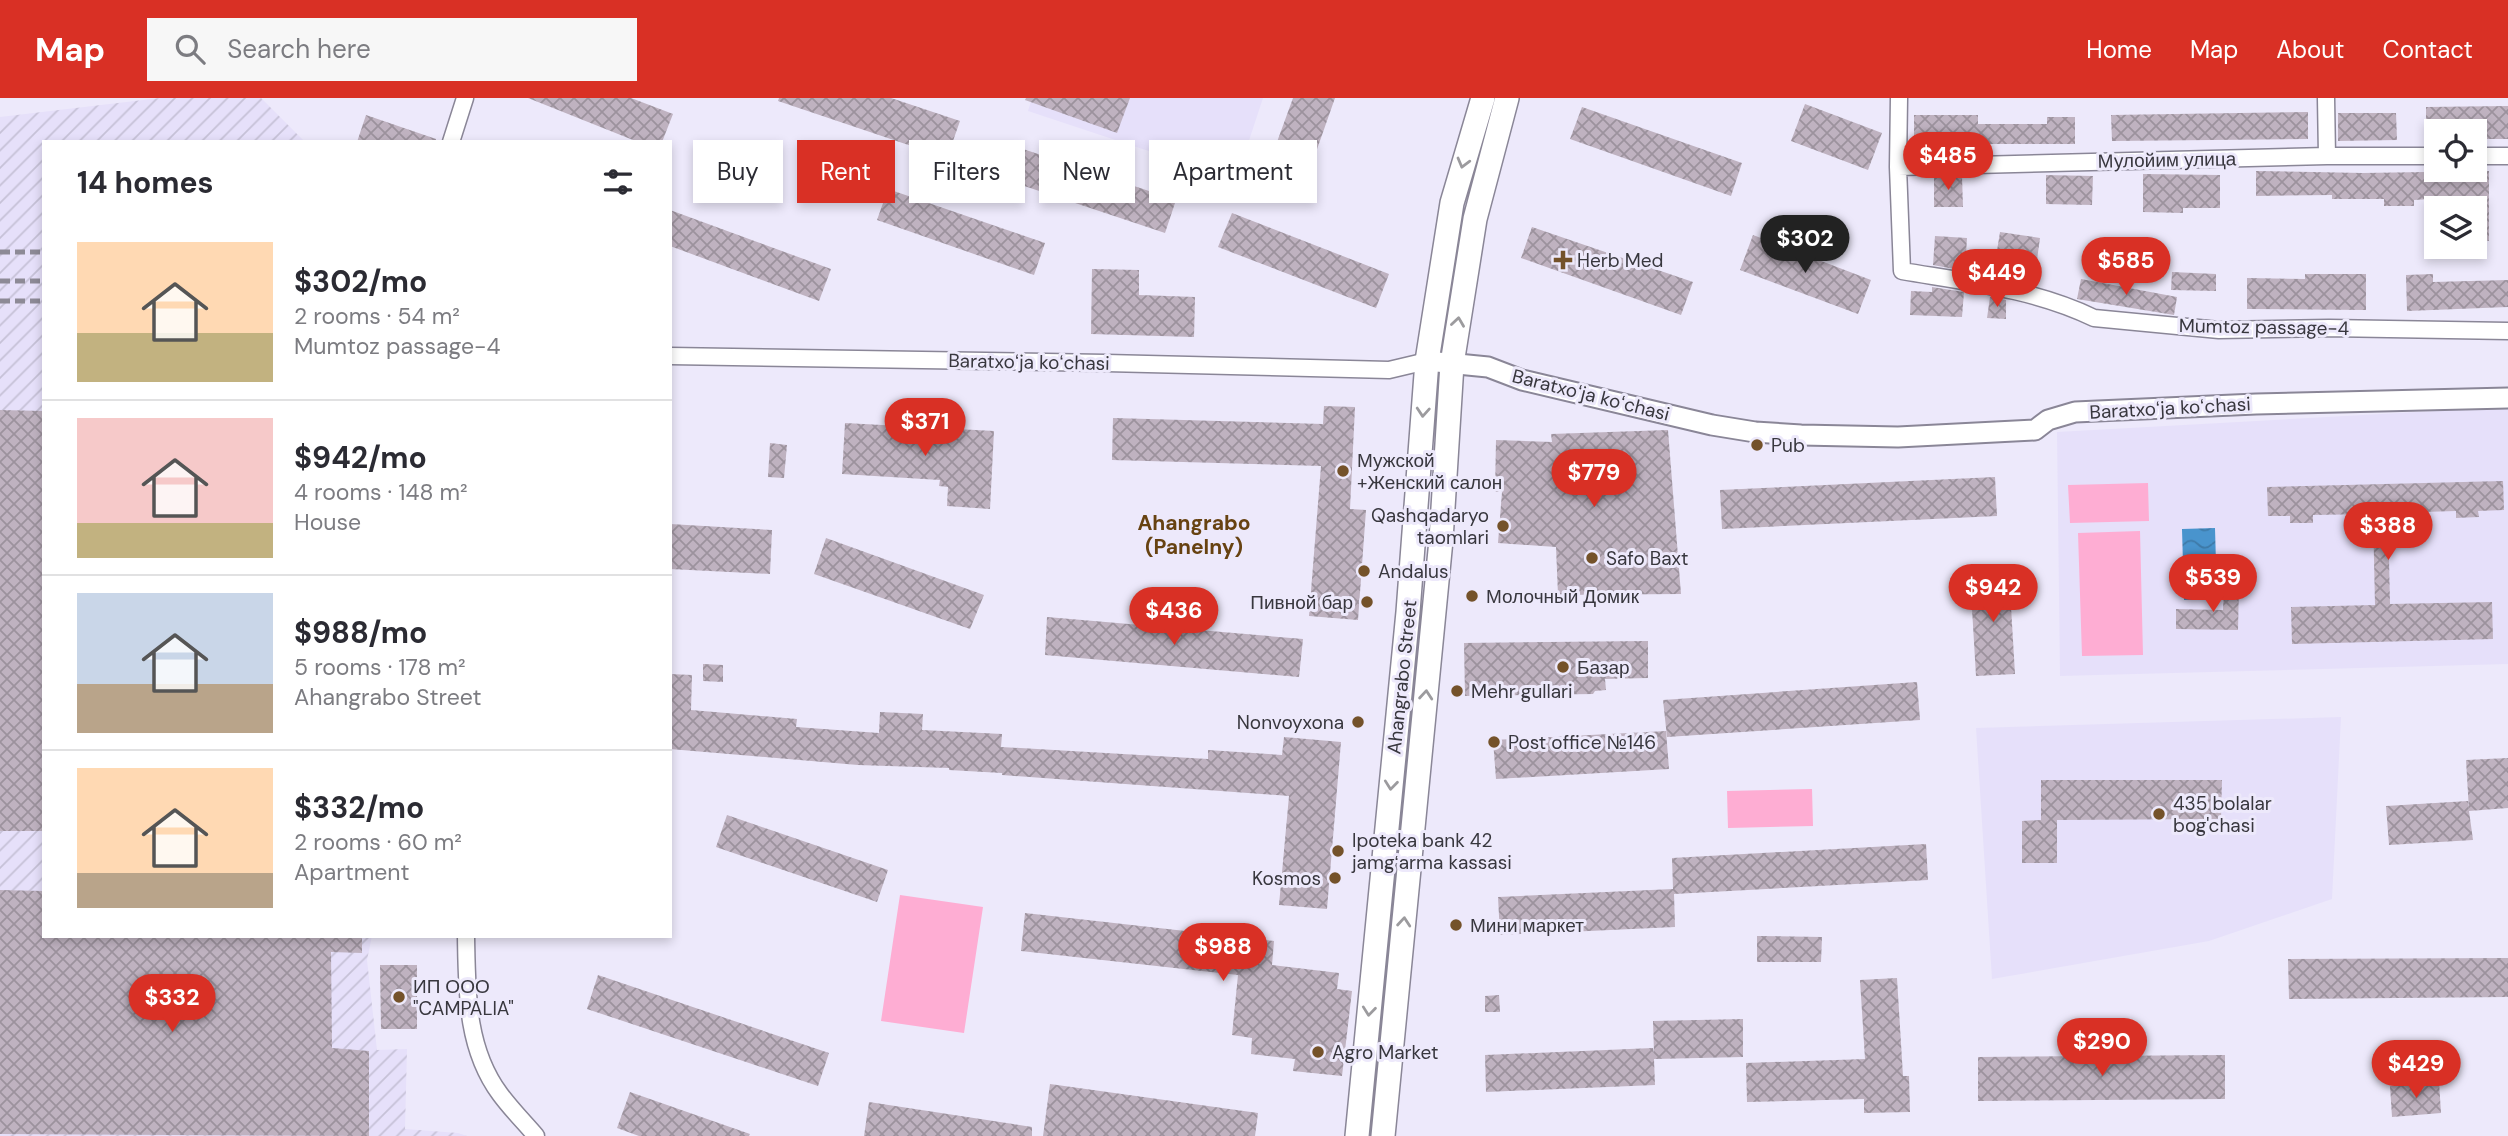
<!DOCTYPE html>
<html lang="en">
<head>
<meta charset="utf-8">
<style>
  body { margin:0; font-family:"DM Sans",sans-serif; background:#f7f7f7; color:#2b2b33; height:100vh; display:flex; flex-direction:column; font-size:26px; white-space:nowrap }
  * { box-sizing:border-box; margin:0 }
  p { font-size:23px; color:#7c7c81 }
  .icon { flex:none; width:38px; height:38px; fill:none; stroke:currentColor; stroke-width:2; stroke-linecap:round; stroke-linejoin:round }
  .map { position:relative; flex:1; overflow:hidden }
  .sheet { position:absolute; left:42px; top:42px; width:630px; height:798px; display:flex; flex-direction:column; background:#fff; border-radius:0px; box-shadow:0 4px 10px #0003 }
  .sheet>* { flex:none }
  .banner { position:absolute; left:693px; top:42px; width:665px; height:63px; display:flex; gap:14px }
  .fabs { position:absolute; left:2424px; top:21px; display:grid; gap:14px }
  .fabs a { display:grid; place-items:center; width:63px; height:63px; border-radius:0px; background:#fff; box-shadow:0 4px 10px #0003; font-size:35px }
  .price { position:absolute; translate:-50% -60px; padding:0 16px; border-radius:24px; background:#d93025; color:#fff; font-size:23px; line-height:46px; filter:drop-shadow(0 2px 4px #0008) }
  .price::after { content:''; position:absolute; left:50%; top:42px; width:21px; height:16px; margin-left:-10px; background:inherit; clip-path:polygon(0 0,100% 0,50% 100%) }
  .price.current { background:#222; color:#fff }
  ul { padding:0; list-style:none }
  li { display:flex; align-items:center; gap:21px; height:175px; padding:0 35px }
  li+li { border-top:2px solid #e1e1e2 }
  li span { display:grid; place-items:center; flex:none; width:196px; height:140px; border-radius:0px; color:#555 }
  li>.icon { margin-inline-start:auto }
  span .icon { width:84px; height:84px; fill:#fffc; stroke-width:1 }
  li b { font-size:30px }
  h2 { display:flex; justify-content:space-between; align-items:center; height:84px; padding:0 35px; font-size:30px }
  .chip { padding:0 24px; border-radius:0px; background:#fff; box-shadow:0 4px 10px #0003; font-size:24px; line-height:63px }
  .chip.current { background:#d93025; color:#fff }
  header { display:flex; align-items:center; gap:42px; box-sizing:border-box; height:98px; padding:0 35px; background:#d93025; color:#fff }
  header strong { font-size:33px }
  nav { display:flex; gap:38px; margin-inline-start:auto; font-size:24px }
  .search { width:490px; height:63px; background:#f7f7f7; display:flex; align-items:center; gap:18px; box-sizing:border-box; padding:0 24px; border-radius:0px; color:#7c7c81; font-size:26px }
  .map>svg:first-child { display:block }
  .built { fill:#e6e0fa }
  .industrial { fill:url(#industrial-furrows) }
  .pitch { fill:#feadd3 }
  .water { fill:url(#water-waves) }
  .building { fill:url(#building-cross-hatch) }
  .lines { fill:none; stroke-linecap:round; stroke-linejoin:round }
  .minor-casing { stroke:#8a8697; stroke-width:19 }
  .tertiary-casing { stroke:#8a8697; stroke-width:23 }
  .secondary-casing { stroke:#8a8697; stroke-width:26 }
  .minor { stroke:#fff; stroke-width:16 }
  .tertiary { stroke:#fff; stroke-width:19 }
  .secondary { stroke:#fff; stroke-width:23 }
  .rail { stroke:#8d8a96; stroke-width:5; stroke-dasharray:10 5; stroke-linecap:butt }
  .oneway { stroke:#9c9b9e }
  .poi-dot { fill:#74522a; stroke:#ede9fb; stroke-width:2.5 }
  .labels { text-anchor:middle; dominant-baseline:central; stroke-width:6; stroke-linejoin:round; paint-order:stroke }
  .street-label { font-size:19px; fill:#38373e; stroke:#ede9fb }
  .poi-label { font-size:19px; fill:#38373e; stroke:#ede9fb; text-anchor:start }
  .neighbourhood-label { font-size:21px; font-weight:bold; fill:#674211; stroke:#ede9fb }
</style>
</head>
<body>
<header>
<strong>Map</strong>
<div class="search"><svg class="icon" aria-label="search" viewBox="0 0 24 24"><circle cx="10" cy="10" r="6"/><path d="M15 15l6 6"/></svg>Search here</div>
<nav><a>Home</a><a>Map</a><a>About</a><a>Contact</a></nav>
</header>
<div class="map">
<svg width="2508" height="1038" viewBox="0 0 2508 1038">
  <defs>
    <pattern id="industrial-furrows" width="10" height="10" patternUnits="userSpaceOnUse" patternTransform="scale(1.75)"><rect width="10" height="10" fill="#e6e0fa"/><path d="M-1 1l2-2M0 10L10 0M9 11l2-2" fill="none" stroke="#c6c1d7"/></pattern>
    <pattern id="water-waves" width="16" height="10" patternUnits="userSpaceOnUse" patternTransform="scale(1.75)"><rect width="16" height="10" fill="#4994cd"/><path d="M0 5q4-4 8 0t8 0" fill="none" stroke="#3e7aa8"/></pattern>
    <pattern id="building-cross-hatch" width="8" height="8" patternUnits="userSpaceOnUse" patternTransform="scale(1.75)"><rect width="8" height="8" fill="#bfb2c0"/><path d="M0 0l8 8M0 8l8-8" fill="none" stroke="#9c929d"/></pattern>
  </defs>
  <rect width="100%" height="100%" fill="#ede9fb"/>
  <path class="built" d="M1032,0H1263L1236,82L1028,13Z
    M2508,309V566L2060,578L2057,334Z
    M2341,619L2332,801L2209,843L1992,881L1976,630Z"/>
  <path class="industrial" d="M160,0H261L305,44H44V838H372L367,862L377,952L407,951L405,1031L458,1035L467,1038H0V19Z"/>
  <path class="pitch" d="M2148,385L2149,423L2070,425L2068,387Z
    M2140,433L2143,557L2082,558L2078,435Z
    M1812,691L1813,728L1728,730L1727,693Z
    M900,797L983,809L964,935L881,923Z"/>
  <path class="water" d="M2215,430L2217,501L2184,502L2182,431Z"/>
  <path class="building" d="M528,0H631L673,16L662,44H638Z
    M779,0H891L960,23L947,60L778,3Z
    M1026,0H1130L1117,35L1025,2Z
    M1293,0H1335L1315,57L1277,44Z
    M1805,6L1882,35L1868,72L1791,43Z
    M2508,8V41H2474V33H2426V9Z
    M1582,9L1742,65L1731,98L1570,41Z
    M2308,14V41L2112,43L2111,17Z
    M2338,15H2396L2397,42L2338,43Z
    M366,17L436,41V44H357Z
    M1914,17H1978V26H2047V19H2075V46H1914Z
    M1017,49L1176,102L1165,135L1006,82Z
    M2256,73L2363,75L2489,73V143H2474V110H2468V99L2414,102V108H2384V101H2332V97L2256,98Z
    M2143,76L2220,77V110H2183V115L2143,114Z
    M2046,77L2093,78L2092,107L2046,106Z
    M1962,78L1963,109H1934V79Z
    M888,91L1045,145L1034,177L877,122Z
    M670,112L831,171L819,203L670,148Z
    M1232,115L1389,176L1376,210L1218,149Z
    M1532,129L1693,184L1681,217L1521,160Z
    M2000,134L2040,140L2034,184L1993,178Z
    M1753,137L1871,182L1858,216L1740,172Z
    M1935,138L1967,140L1965,173L1933,167Z
    M1092,171L1139,172V197L1195,199L1194,239L1091,236Z
    M2172,174L2216,176V193L2171,192Z
    M2305,176H2366V212L2247,211V180L2305,181Z
    M2433,176V184L2508,182V209L2407,213L2406,177Z
    M2081,181L2177,199L2174,217L2077,201Z
    M1932,189L1964,194L1962,219L1910,217L1911,193L1932,194Z
    M1990,199L2006,202V221L1987,220Z
    M1324,308L1355,309L1350,411L1366,412L1358,522L1309,518L1321,368L1112,362L1113,320L1323,326Z
    M0,312L44,313V733H0Z
    M845,325L994,333L990,411L947,408L948,389L939,388L940,382L842,376Z
    M1668,332L1681,496L1558,497L1556,449L1498,445L1502,394H1495L1496,342L1552,344L1551,336Z
    M770,345L787,347L784,380L768,379Z
    M1995,379L1997,418L1722,431L1720,392Z
    M2503,383L2504,412L2478,413L2479,419L2456,420V413L2388,415L2390,506L2492,504L2493,541L2292,546L2291,509L2375,507L2373,416L2313,417V425H2290V418H2268L2267,389Z
    M670,426L772,432L770,476L670,471Z
    M826,440L984,497L970,531L814,476Z
    M2009,475L2015,576L1976,578L1970,477Z
    M2224,487H2239L2238,532L2176,531V511L2223,512Z
    M1047,519L1303,541L1299,579L1045,557Z
    M1648,543V580L1605,581L1606,592L1595,593L1593,596L1465,598L1464,545Z
    M703,566L723,567V584L703,583Z
    M670,576L692,577L691,612L797,621L796,629L879,635L880,614L923,616L922,632L1002,636L1001,649L1208,661V652L1282,657L1284,639L1341,644L1327,811L1279,807L1289,698L1002,677V675L949,672V670L858,667L670,651Z
    M1917,584L1920,622L1667,639L1663,602Z
    M1666,633L1669,671L1496,681L1493,642Z
    M2508,660V710L2469,713L2473,742L2389,747L2386,708L2468,703L2469,712L2466,662Z
    M2041,682H2222L2221,721L2057,722V765H2022V723L2041,722Z
    M727,717L888,772L877,804L716,749Z
    M1926,746L1928,782L1674,796L1675,829L1500,837L1498,799L1673,791L1672,760Z
    M0,792L44,793V838H362V855L331,854L332,950L369,953V1038L0,1036Z
    M1025,815L1274,843L1272,867L1339,875L1337,891L1352,893L1342,978L1293,973L1295,961L1251,956L1252,940L1232,937L1238,877L1021,853Z
    M1757,838L1822,839L1821,864H1757Z
    M2508,860V899L2289,901L2288,861Z
    M380,867H417V931H381Z
    M598,877L829,955L818,988L587,911Z
    M1897,880L1903,978H1909L1910,1014L1864,1015V1001L1747,1004L1746,965L1865,961L1860,882Z
    M1499,897L1500,914H1485V898Z
    M1743,921V959L1654,961L1655,987L1486,994L1485,957L1653,950L1654,955L1653,923Z
    M2225,957V1001L1978,1003V959Z
    M2439,984L2441,1015L2392,1019L2390,988Z
    M1050,986L1258,1015L1255,1038H1043Z
    M630,994L750,1036L749,1038H639L617,1030Z
    M869,1004L1032,1029V1038H864Z"/>
  <g class="lines">
    <defs>
      <path id="minor" d="M1899,0L1898,69L1902,173C1967,184 2034,191 2094,220L2219,232L2329,230L2508,233
        M2326,0L2327,58
        M451,44L465,0
        M2474,58H2508
        M1898,69L2327,58H2436
        M670,258L1106,265L1389,272L1427,263
        M466,838C467,894 466,950 500,996C511,1011 524,1024 536,1038"/>
      <path id="tertiary" d="M1427,263L1488,269L1522,282L1712,327L1755,334L1801,337L1898,339L2035,332L2048,322L2075,314L2256,306L2508,300"/>
      <path id="secondary" d="M1357,1038L1408,514L1427,263L1452,105L1483,0
        M1383,1038L1441,442L1452,266L1475,121L1507,0"/>
    </defs>
    <use href="#minor" class="minor-casing"/>
    <use href="#tertiary" class="tertiary-casing"/>
    <use href="#secondary" class="secondary-casing"/>
    <use href="#minor" class="minor"/>
    <use href="#tertiary" class="tertiary"/>
    <use href="#secondary" class="secondary"/>
    <path class="rail" d="M0,154H44
      M0,183H44
      M0,203H44"/>
  </g>
  <defs><path id="oneway-chevron" d="M-2-3.5L2.5 0L-2 3.5" fill="none" stroke-width="1.6" stroke-linecap="round" stroke-linejoin="round" transform="scale(1.75)"/></defs>
  <g class="oneway">
    <use href="#oneway-chevron" transform="translate(1463 65) rotate(105)"/>
    <use href="#oneway-chevron" transform="translate(1458 224) rotate(-82)"/>
    <use href="#oneway-chevron" transform="translate(1423 314) rotate(94)"/>
    <use href="#oneway-chevron" transform="translate(1426 597) rotate(-85)"/>
    <use href="#oneway-chevron" transform="translate(1391 687) rotate(96)"/>
    <use href="#oneway-chevron" transform="translate(1404 824) rotate(-85)"/>
    <use href="#oneway-chevron" transform="translate(1369 913) rotate(96)"/>
  </g>
  <g class="poi-dot">
    <path d="M1559.5 151.5h7v7h7v7h-7v7h-7v-7h-7v-7h7z"/>
    <circle cx="1757" cy="347" r="7"/>
    <circle cx="1343" cy="373" r="7"/>
    <circle cx="1503" cy="428" r="7"/>
    <circle cx="1592" cy="460" r="7"/>
    <circle cx="1364" cy="473" r="7"/>
    <circle cx="1472" cy="498" r="7"/>
    <circle cx="1367" cy="504" r="7"/>
    <circle cx="1563" cy="569" r="7"/>
    <circle cx="1457" cy="593" r="7"/>
    <circle cx="1358" cy="624" r="7"/>
    <circle cx="1494" cy="644" r="7"/>
    <circle cx="2159" cy="716" r="7"/>
    <circle cx="1338" cy="753" r="7"/>
    <circle cx="1335" cy="780" r="7"/>
    <circle cx="1456" cy="827" r="7"/>
    <circle cx="399" cy="899" r="7"/>
    <circle cx="1318" cy="954" r="7"/>
  </g>
  <g class="labels">
    <g class="street-label">
      <text transform="translate(2167 62) rotate(-1)">Мулойим улица</text>
      <text transform="translate(2264 229) rotate(1)">Mumtoz passage-4</text>
      <text transform="translate(1029 264) rotate(1)">Baratxoʻja koʻchasi</text>
      <text transform="translate(1591 297) rotate(14)">Baratxoʻja koʻchasi</text>
      <text transform="translate(2170 310) rotate(-3)">Baratxoʻja koʻchasi</text>
      <text transform="translate(1402 579) rotate(-84)">Ahangrabo Street</text>
    </g>
    <g class="poi-label">
      <text x="1577" y="162">Herb Med</text>
      <text x="1771" y="347">Pub</text>
      <text x="1357" y="362">Мужской<tspan x="1357" dy="22">+Женский салон</tspan></text>
      <text x="1489" y="417" text-anchor="end">Qashqadaryo<tspan x="1489" dy="22">taomlari</tspan></text>
      <text x="1606" y="460">Safo Baxt</text>
      <text x="1378" y="473">Andalus</text>
      <text x="1486" y="498">Молочный Домик</text>
      <text x="1353" y="504" text-anchor="end">Пивной бар</text>
      <text x="1577" y="569">Базар</text>
      <text x="1471" y="593">Mehr gullari</text>
      <text x="1344" y="624" text-anchor="end">Nonvoyxona</text>
      <text x="1508" y="644">Post office №146</text>
      <text x="2173" y="705">435 bolalar<tspan x="2173" dy="22">bog'chasi</tspan></text>
      <text x="1352" y="742">Ipoteka bank 42<tspan x="1352" dy="22">jamgʻarma kassasi</tspan></text>
      <text x="1321" y="780" text-anchor="end">Kosmos</text>
      <text x="1470" y="827">Мини маркет</text>
      <text x="413" y="888">ИП ООО<tspan x="413" dy="22">"CAMPALIA"</tspan></text>
      <text x="1332" y="954">Agro Market</text>
    </g>
    <g class="neighbourhood-label">
      <text x="1194" y="425">Ahangrabo<tspan x="1194" dy="24">(Panelny)</tspan></text>
    </g>
  </g>
</svg>
<div class="fabs">
<a><svg class="icon" aria-label="locate" viewBox="0 0 24 24"><circle cx="12" cy="12" r="6"/><path d="M12 2v4M12 18v4M2 12h4M18 12h4"/></svg></a>
<a><svg class="icon" aria-label="layers" viewBox="0 0 24 24"><path d="M12 4l9 5-9 5-9-5zM3 14l9 5 9-5"/></svg></a>
</div>
<b class="price" style="left:1948px;top:94px">$485</b>
<b class="price current" style="left:1805px;top:177px">$302</b>
<b class="price" style="left:2126px;top:199px">$585</b>
<b class="price" style="left:1997px;top:211px">$449</b>
<b class="price" style="left:925px;top:360px">$371</b>
<b class="price" style="left:1594px;top:411px">$779</b>
<b class="price" style="left:2388px;top:464px">$388</b>
<b class="price" style="left:2213px;top:516px">$539</b>
<b class="price" style="left:1993px;top:526px">$942</b>
<b class="price" style="left:1174px;top:549px">$436</b>
<b class="price" style="left:1223px;top:885px">$988</b>
<b class="price" style="left:172px;top:936px">$332</b>
<b class="price" style="left:2102px;top:980px">$290</b>
<b class="price" style="left:2416px;top:1002px">$429</b>
<div class="banner">
<a class="chip">Buy</a>
<a class="chip current">Rent</a>
<a class="chip">Filters</a>
<a class="chip">New</a>
<a class="chip">Apartment</a>
</div>
<section class="sheet">
<h2>14 homes<svg class="icon" aria-label="filters" viewBox="0 0 24 24"><path d="M4 7h16M4 17h16"/><circle cx="9" cy="7" r="2"/><circle cx="15" cy="17" r="2"/></svg></h2>
<ul>
<li><span style="background:linear-gradient(#ffd9b3 65%,#c2b280 0)"><svg class="icon" aria-label="home" viewBox="0 0 24 24"><path d="M3 11l9-7 9 7M6 9v11h12V9"/></svg></span><div><b>$302/mo</b><p>2 rooms · 54 m²</p><p>Mumtoz passage-4</p></div></li>
<li><span style="background:linear-gradient(#f6c9c9 75%,#c2b280 0)"><svg class="icon" aria-label="home" viewBox="0 0 24 24"><path d="M3 11l9-7 9 7M6 9v11h12V9"/></svg></span><div><b>$942/mo</b><p>4 rooms · 148 m²</p><p>House</p></div></li>
<li><span style="background:linear-gradient(#c9d6e8 65%,#b9a48a 0)"><svg class="icon" aria-label="home" viewBox="0 0 24 24"><path d="M3 11l9-7 9 7M6 9v11h12V9"/></svg></span><div><b>$988/mo</b><p>5 rooms · 178 m²</p><p>Ahangrabo Street</p></div></li>
<li><span style="background:linear-gradient(#ffd9b3 75%,#b9a48a 0)"><svg class="icon" aria-label="home" viewBox="0 0 24 24"><path d="M3 11l9-7 9 7M6 9v11h12V9"/></svg></span><div><b>$332/mo</b><p>2 rooms · 60 m²</p><p>Apartment</p></div></li>
</ul>
</section>
</div>
</body>
</html>
